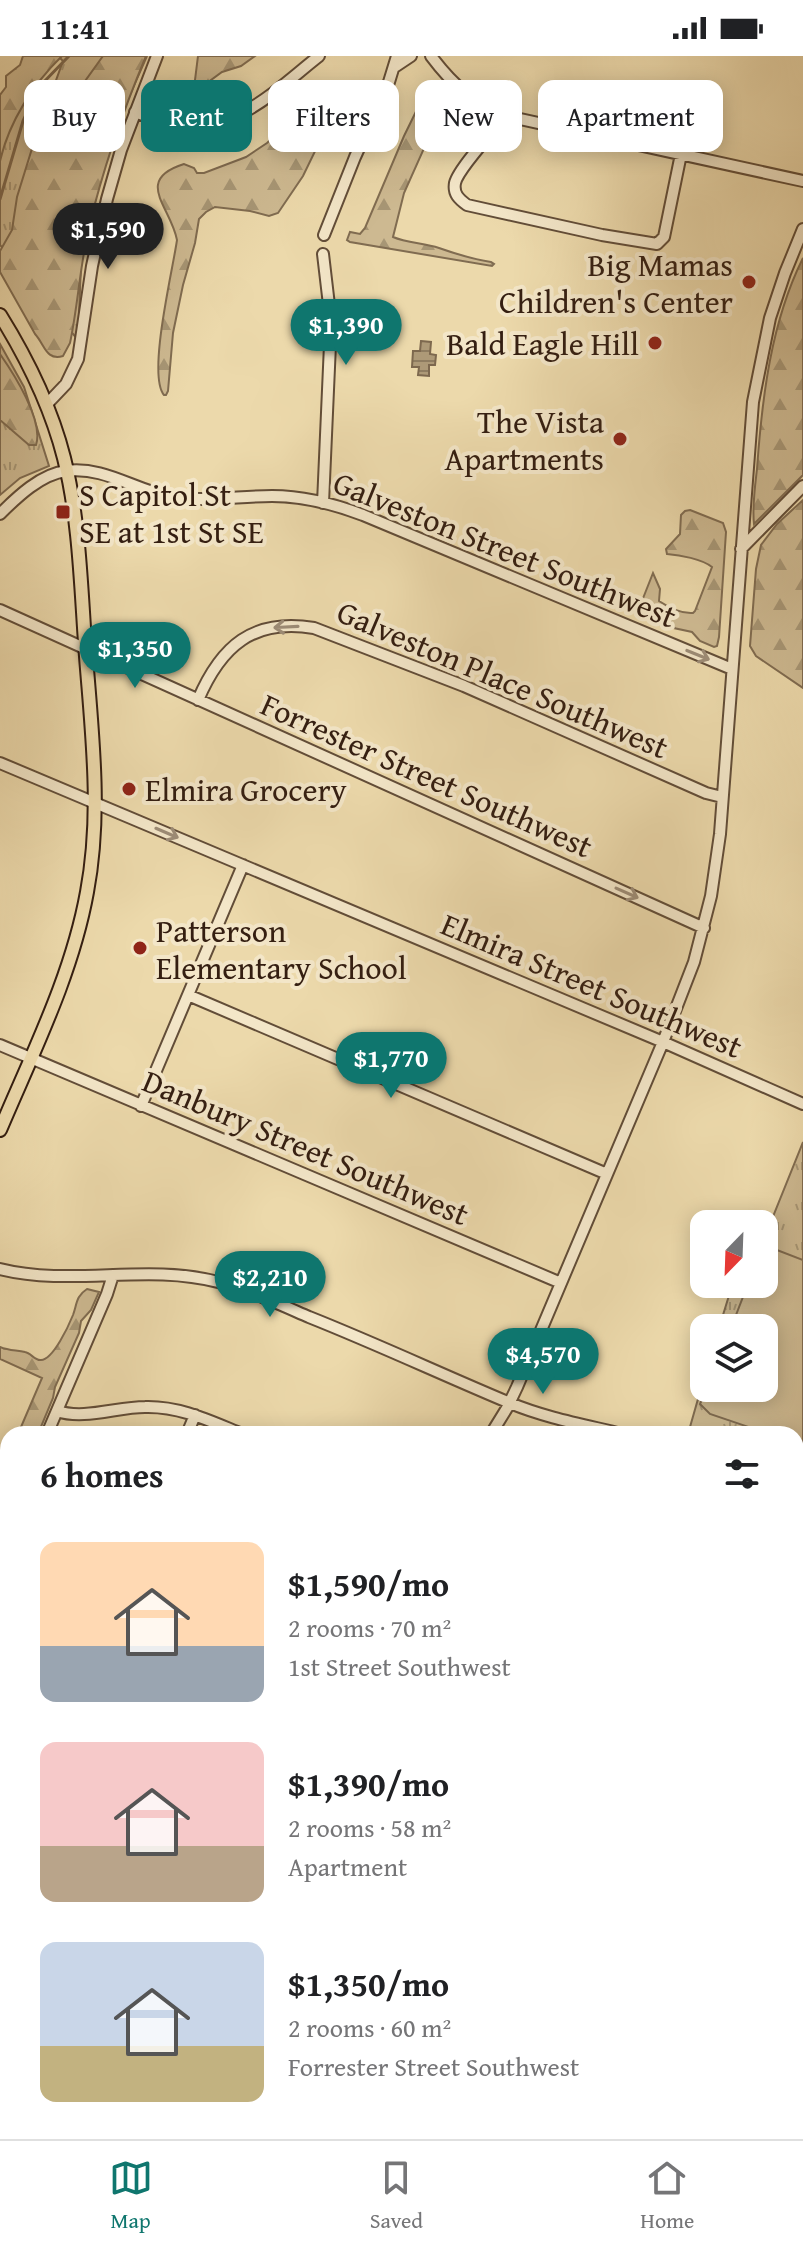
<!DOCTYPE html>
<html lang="en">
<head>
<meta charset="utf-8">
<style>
  body { margin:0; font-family:"Gentium Book Plus",serif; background:#f6f6f6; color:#202124; height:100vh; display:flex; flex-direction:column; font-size:30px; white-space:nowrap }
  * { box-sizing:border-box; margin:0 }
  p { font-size:26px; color:#757577 }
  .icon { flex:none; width:44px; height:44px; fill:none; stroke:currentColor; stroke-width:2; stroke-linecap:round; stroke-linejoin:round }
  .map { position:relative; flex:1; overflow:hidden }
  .side { position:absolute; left:0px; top:1370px; width:804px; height:714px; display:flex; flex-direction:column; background:#fff; border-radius:24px 24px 0 0; box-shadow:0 4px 20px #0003 }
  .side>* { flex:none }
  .top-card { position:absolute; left:24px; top:24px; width:756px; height:72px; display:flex; gap:16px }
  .needle { width:52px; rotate:203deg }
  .tools { position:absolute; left:690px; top:1154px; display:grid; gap:16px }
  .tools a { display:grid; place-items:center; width:88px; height:88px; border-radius:16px; background:#fff; box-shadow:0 4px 20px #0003; font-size:40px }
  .price { position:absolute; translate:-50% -68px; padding:0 18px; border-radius:28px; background:#0f766e; color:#fff; font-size:26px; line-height:52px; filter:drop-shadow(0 2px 4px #0008) }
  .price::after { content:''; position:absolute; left:50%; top:48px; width:24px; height:18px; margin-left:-12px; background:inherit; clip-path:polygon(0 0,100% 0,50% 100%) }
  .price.active { background:#222; color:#fff }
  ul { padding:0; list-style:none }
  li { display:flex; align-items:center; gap:24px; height:200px; padding:0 40px }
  li span { display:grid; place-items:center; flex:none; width:224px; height:160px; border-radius:16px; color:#555 }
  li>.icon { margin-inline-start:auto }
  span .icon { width:96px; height:96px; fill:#fffc; stroke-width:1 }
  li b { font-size:34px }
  h2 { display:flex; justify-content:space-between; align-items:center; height:96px; padding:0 40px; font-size:34px }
  .chip { padding:0 28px; border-radius:16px; background:#fff; box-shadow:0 4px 20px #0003; font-size:28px; line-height:72px }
  .chip.active { background:#0f766e; color:#fff }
  .status { display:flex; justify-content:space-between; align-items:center; height:56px; padding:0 40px; background:#fff; direction:ltr }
  .status svg { height:22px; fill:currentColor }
  .tabs { display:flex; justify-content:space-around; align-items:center; height:112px; border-top:2px solid #e0e0e0; background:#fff; font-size:22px; color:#757577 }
  .tabs a { display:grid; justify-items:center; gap:4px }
  .tabs .active { color:#0f766e }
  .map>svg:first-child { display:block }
  .grass { fill:url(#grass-tufts); stroke:#806c51; stroke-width:2 }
  .forest { fill:url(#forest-firs); stroke:#806c51; stroke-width:2 }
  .garden { fill:#cdb991; stroke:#806c51; stroke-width:2 }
  .water { fill:url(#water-rules); stroke:#7d684e; stroke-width:2 }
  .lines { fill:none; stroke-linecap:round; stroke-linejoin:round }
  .stream { stroke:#7d684e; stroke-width:3 }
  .minor-casing { stroke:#624d38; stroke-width:14 }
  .major-casing { stroke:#341e11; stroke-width:16 }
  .highway-casing { stroke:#341e11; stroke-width:18 }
  .minor { stroke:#f3e6c8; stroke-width:10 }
  .major { stroke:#ecd9ab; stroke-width:12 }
  .highway { stroke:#ecd9ab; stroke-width:14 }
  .oneway { stroke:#9d8c76 }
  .poi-dot { fill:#8f2418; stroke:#f3e6c8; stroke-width:3 }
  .labels { text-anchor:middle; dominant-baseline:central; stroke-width:8; stroke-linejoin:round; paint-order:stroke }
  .poi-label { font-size:32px; fill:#341e11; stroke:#f3e6c8; text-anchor:end }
  .street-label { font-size:32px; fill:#341e11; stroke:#f3e6c8 }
</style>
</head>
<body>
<div class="status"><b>11:41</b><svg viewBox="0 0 49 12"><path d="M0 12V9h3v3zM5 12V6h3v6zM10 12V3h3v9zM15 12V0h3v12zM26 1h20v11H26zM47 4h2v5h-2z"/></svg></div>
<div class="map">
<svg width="803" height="2083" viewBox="0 0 803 2083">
  <defs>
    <pattern id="grass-tufts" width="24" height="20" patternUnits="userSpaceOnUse" patternTransform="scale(2)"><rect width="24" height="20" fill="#cdb991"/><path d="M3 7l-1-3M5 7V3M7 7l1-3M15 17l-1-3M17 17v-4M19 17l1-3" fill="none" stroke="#a79675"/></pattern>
    <pattern id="forest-firs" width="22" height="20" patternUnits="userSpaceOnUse" patternTransform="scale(2)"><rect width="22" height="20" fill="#cdb991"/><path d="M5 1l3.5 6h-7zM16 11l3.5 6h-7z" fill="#a79675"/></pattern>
    <pattern id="water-rules" width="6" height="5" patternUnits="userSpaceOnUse" patternTransform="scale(2)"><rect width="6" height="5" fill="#ad9977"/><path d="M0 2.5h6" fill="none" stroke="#8e7c60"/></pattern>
  </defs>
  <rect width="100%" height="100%" fill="#ecd9ab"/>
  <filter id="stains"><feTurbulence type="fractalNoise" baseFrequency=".0025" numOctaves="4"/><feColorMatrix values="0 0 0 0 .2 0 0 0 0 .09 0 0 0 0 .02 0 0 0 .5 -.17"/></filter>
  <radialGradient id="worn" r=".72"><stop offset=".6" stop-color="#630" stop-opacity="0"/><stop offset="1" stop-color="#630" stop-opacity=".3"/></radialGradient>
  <path class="grass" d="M58,0H147L103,100L82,184L78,284L0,189V68L16,49L55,27L63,5Z
    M0,288L24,331L49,410L20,422L0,439Z
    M803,1086V1415L796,1412V1378H688L704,1322V1332H764V1272H719L731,1233L742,1237L746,1228H764V1183Z
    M8,1964V2076H152L141,2083H0V1970Z"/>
  <path class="forest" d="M23,0H62C33,28 9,66 0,105V39L6,31V20L20,9Z
    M103,0H146C123,55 103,113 89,171C80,209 78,249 70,287L63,300C46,305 45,289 35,278L0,216V195L12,174L17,141L43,57L45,55L57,60L59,57V40L65,35H77L80,32Z
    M198,0H255L241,10L222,16L196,35L194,32Z
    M429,29V40L431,42L436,40L438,50L430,79L404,137L393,181C407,187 424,187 439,192C456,198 472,203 491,206L494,208L492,210L350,186L347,184L350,176L360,178L365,172L404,80Z
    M312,42L331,46L335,54L303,120L278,157L269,160L250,155L215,151L206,156L199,163L195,187L183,229L173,277L168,335L166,339H164C147,319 173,213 177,184C171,151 133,124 184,108L194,112L197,117H204L246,101L267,87L279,76L296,66L304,48Z
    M803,202V419L754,468C752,451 755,430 757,413C762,342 771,266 803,202Z
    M0,298C14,318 44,365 36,389H29L0,364Z
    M803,444V632L756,600L750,590L756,513L761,489L777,468Z
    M690,454L723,467L726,476L719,581L717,590L714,591L700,585L692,576L655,568L642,560L638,555L653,517L660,533L659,545C668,551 681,558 693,557L695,555L712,511C702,503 680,499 667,498L666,493L680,478L681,459L685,455Z
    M87,1233L99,1236L91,1254L81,1265L79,1277L55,1331L53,1342L38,1378H18L42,1322L0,1303V1291C9,1295 16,1294 25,1296C31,1297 35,1305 41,1304C53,1304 69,1269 73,1259C77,1248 76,1240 87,1233Z
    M8,1401V1451L0,1470V1420Z
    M796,1442L803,1446V1568L796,1576Z
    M8,2041V2076H136L125,2083H0V2063Z
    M195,2076H256L245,2083H186Z"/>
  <path class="garden" d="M764,1189L803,1204V1389L796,1387V1378H769L710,1358L700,1348L707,1332H764V1272H731L748,1228H764Z"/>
  <path class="water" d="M421,285L431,286L430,298L436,299L435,309H429V320L418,319L419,311H412L413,295H420Z"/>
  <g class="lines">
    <path class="stream" d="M0,143L23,65L40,30L69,0"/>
    <defs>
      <path id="minor" d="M431,0C452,28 473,47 506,60L803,125
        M396,10L411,0
        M135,56C148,61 162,67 177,69C235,78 277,33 319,0
        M506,60C495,73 458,113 455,127C453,138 459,143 467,149L602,179L657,188L664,181L681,98
        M324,179L355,101L389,26L397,0
        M323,198L331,266L323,447
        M47,348L66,328L78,303L92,210L107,143L121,94L157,0
        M0,458C17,441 41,418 66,415C103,410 133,433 167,440C202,447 237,440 272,440C303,440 334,448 363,459L732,613
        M741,493L803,430
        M0,554L704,872
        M198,644C221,590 253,562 314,572L464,630L706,737L722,741
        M0,707L663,986L803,1048
        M188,939L607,1118
        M0,989L561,1227
        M141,1050L243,809
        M0,1213C72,1231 146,1207 218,1226C249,1234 279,1248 309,1261C377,1288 443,1319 510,1347C546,1362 585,1369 622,1378
        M57,1355C84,1364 117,1351 145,1351C180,1350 210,1365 242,1378
        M47,1378L107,1238L113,1219
        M187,1378L195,1359
        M491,1378L507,1352L517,1331L663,986L694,906L711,840L720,778L753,346L770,262L785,217L803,173
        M796,1428L803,1431
        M0,1488L8,1469
        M0,1610L8,1614
        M0,1660L8,1657
        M796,1760L803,1756
        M0,1806L8,1801
        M796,1880L803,1877
        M796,1939L803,1941
        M0,1963L8,1958
        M796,2048L803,2047
        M302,2083L311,2076
        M369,2083L378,2076
        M672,2083L694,2076"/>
      <path id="major" d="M0,259C28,304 51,351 64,402C81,470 81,543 87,613C93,687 101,762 87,836C72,919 33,996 0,1074"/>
      <path id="highway" d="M796,1602L803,1595
        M796,1620L803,1614
        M796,1682L803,1677
        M157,2083L167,2076
        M265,2083L275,2076"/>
    </defs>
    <use href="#minor" class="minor-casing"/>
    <use href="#major" class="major-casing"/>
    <use href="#highway" class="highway-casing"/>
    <use href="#minor" class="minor"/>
    <use href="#major" class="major"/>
    <use href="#highway" class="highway"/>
  </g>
  <defs><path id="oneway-shaft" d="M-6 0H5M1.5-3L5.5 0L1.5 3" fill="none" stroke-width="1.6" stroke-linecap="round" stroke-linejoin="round" transform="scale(2)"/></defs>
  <g class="oneway">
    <use href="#oneway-shaft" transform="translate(286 571) rotate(177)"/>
    <use href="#oneway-shaft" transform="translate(698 599) rotate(22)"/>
    <use href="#oneway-shaft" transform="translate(167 777) rotate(23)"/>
    <use href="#oneway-shaft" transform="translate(627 837) rotate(24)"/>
  </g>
  <g class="poi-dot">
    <circle cx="749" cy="226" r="8"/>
    <circle cx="655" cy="287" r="8"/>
    <circle cx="620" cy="383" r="8"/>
    <rect x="55" y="448" width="16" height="16" rx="4"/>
    <circle cx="129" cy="733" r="8"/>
    <circle cx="140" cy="892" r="8"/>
  </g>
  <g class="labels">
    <g class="poi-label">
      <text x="733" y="208">Big Mamas<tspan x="733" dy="37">Children's Center</tspan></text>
      <text x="639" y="287">Bald Eagle Hill</text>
      <text x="604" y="365">The Vista<tspan x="604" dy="37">Apartments</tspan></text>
      <text x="79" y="438" text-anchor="start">S Capitol St<tspan x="79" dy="37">SE at 1st St SE</tspan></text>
      <text x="145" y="733" text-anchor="start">Elmira Grocery</text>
      <text x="156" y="874" text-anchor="start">Patterson<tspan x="156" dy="37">Elementary School</tspan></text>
    </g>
    <g class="street-label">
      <text transform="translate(505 493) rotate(22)">Galveston Street Southwest</text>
      <text transform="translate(503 623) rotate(23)">Galveston Place Southwest</text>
      <text transform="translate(427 719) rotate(24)">Forrester Street Southwest</text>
      <text transform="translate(592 929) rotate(23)">Elmira Street Southwest</text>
      <text transform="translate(306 1091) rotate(23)">Danbury Street Southwest</text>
    </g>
  </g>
  <rect width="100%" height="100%" filter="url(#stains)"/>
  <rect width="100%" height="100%" fill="url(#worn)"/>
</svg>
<div class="tools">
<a><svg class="needle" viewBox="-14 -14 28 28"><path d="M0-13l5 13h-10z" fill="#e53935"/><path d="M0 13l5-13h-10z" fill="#757577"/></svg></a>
<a><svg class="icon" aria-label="layers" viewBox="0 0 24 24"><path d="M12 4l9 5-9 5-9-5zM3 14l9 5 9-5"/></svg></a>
</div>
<b class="price active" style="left:108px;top:215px">$1,590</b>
<b class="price" style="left:346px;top:311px">$1,390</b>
<b class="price" style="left:135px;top:634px">$1,350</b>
<b class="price" style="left:391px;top:1044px">$1,770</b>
<b class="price" style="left:270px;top:1263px">$2,210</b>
<b class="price" style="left:543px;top:1340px">$4,570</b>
<div class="top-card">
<a class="chip">Buy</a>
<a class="chip active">Rent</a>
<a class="chip">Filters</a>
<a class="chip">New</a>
<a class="chip">Apartment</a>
</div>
<section class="side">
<h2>6 homes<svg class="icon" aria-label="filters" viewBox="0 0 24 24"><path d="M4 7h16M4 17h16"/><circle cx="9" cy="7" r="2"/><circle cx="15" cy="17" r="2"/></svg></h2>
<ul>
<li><span style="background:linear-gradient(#ffd9b3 65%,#9aa5b1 0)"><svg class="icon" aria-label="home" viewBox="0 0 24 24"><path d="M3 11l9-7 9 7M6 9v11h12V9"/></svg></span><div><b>$1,590/mo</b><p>2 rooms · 70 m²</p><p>1st Street Southwest</p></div></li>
<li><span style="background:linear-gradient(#f6c9c9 65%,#b9a48a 0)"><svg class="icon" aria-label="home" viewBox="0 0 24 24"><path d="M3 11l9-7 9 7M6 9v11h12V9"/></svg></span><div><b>$1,390/mo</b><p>2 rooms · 58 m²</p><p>Apartment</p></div></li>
<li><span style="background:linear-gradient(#c9d6e8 65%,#c2b280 0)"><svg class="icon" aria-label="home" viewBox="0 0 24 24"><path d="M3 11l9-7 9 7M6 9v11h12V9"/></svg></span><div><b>$1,350/mo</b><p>2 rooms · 60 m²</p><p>Forrester Street Southwest</p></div></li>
</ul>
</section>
</div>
<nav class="tabs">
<a class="active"><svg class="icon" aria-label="map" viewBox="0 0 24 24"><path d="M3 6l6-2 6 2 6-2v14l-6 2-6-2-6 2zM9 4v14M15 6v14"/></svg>Map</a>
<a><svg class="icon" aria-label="saved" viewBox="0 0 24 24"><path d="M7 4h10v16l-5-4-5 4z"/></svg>Saved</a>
<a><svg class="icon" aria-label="home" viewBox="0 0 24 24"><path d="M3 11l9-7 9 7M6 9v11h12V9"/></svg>Home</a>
</nav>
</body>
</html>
